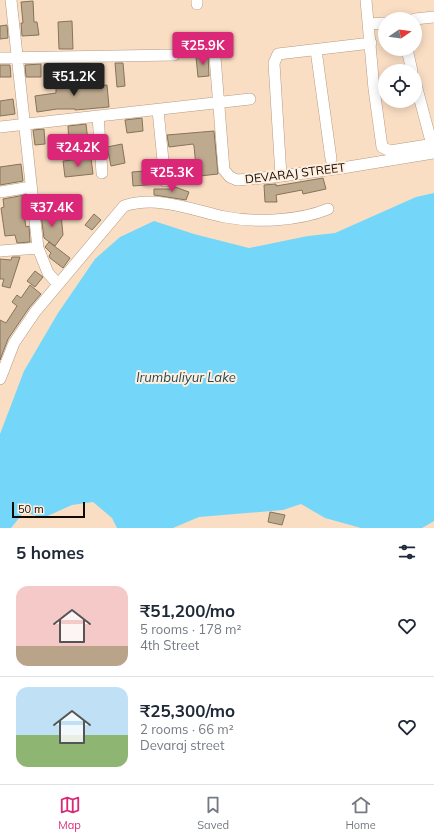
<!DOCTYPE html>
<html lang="en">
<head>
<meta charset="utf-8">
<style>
  body { margin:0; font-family:Mulish,sans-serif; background:#f2f2f3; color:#1f2937; height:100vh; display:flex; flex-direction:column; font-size:15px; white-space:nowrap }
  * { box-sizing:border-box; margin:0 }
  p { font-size:13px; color:#747a83 }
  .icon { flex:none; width:22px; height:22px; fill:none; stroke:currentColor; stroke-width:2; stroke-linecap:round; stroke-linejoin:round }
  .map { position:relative; height:528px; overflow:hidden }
  .sheet { display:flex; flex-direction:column; background:#fff; flex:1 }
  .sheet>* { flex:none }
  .needle { width:26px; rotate:77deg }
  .fabs { position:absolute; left:378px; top:12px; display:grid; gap:8px }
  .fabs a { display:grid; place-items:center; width:44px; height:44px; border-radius:50%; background:#fff; box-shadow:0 2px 10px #0003; font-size:20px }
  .scale { position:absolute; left:12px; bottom:10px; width:73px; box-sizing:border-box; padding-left:4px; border:2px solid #120903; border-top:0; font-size:11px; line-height:14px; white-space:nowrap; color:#120903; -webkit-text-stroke:3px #ffeede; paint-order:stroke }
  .price { position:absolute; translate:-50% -34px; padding:0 9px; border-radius:4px; background:#db2777; color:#fff; font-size:13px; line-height:26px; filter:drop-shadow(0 1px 2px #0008) }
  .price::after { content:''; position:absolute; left:50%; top:24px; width:12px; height:9px; margin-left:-6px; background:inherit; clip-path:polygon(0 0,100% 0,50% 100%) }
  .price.on { background:#222; color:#fff }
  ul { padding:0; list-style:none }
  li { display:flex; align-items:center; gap:12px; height:100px; padding:0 16px }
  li+li { border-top:1px solid #e0e1e3 }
  li span { display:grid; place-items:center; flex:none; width:112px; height:80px; border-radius:12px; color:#555 }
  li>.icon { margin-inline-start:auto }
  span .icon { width:48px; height:48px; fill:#fffc; stroke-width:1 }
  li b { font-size:17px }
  h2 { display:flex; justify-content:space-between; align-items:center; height:48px; padding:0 16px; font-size:17px }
  .tabs { display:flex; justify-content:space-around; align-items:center; height:56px; border-top:1px solid #e0e1e3; background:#fff; font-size:11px; color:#747a83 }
  .tabs a { display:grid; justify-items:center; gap:2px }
  .tabs .on { color:#db2777 }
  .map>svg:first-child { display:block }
  .water { fill:#74d7f9 }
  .building { fill:#beaa8e; stroke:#867358 }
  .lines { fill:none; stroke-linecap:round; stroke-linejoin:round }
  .street-casing { stroke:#b59b83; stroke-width:12 }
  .street { stroke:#fff; stroke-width:11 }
  .labels { text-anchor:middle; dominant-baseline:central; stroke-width:4; stroke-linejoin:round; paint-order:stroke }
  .street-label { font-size:12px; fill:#120903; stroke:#ffeede }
  .water-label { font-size:13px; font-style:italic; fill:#1e4958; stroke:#ffeede }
</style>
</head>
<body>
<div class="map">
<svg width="434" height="528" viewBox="0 0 434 528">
  <rect width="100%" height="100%" fill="#fadec4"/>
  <path class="water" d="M434,193V521L422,528H361L325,518L301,504L283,510L199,517L173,528H117L112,518L93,502L72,505L43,518L24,512L11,528H0V434L24,371L58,313L95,259L120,237L154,221L194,234L249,248L308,236L335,233L416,197Z"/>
  <path class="building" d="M33,1L34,22H37L39,35L22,36L21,23H23L21,2Z
    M72,21L73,49H59L58,22Z
    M7,25L8,38L0,39V26Z
    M208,55L209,76L198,77L196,57Z
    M115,63H123L125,86L117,87Z
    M41,64V77H26L25,65Z
    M0,65H10L11,77H0Z
    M70,81V84L89,82V87L107,85L109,107L75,110V109H57L37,112L35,96L56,93V82Z
    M13,99L15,114L0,116V101Z
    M142,118L143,131L127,133L125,120Z
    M86,124L88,141L69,143L68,126Z
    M44,129L45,144L35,145L33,130Z
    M214,131L218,174L181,178L180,169L196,167L194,146L193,144L169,147L167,135Z
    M122,144L125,163L111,166L107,147Z
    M91,158L93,174L65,177L63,161Z
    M21,164L23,181L0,185V167Z
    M157,170L159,184L133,186L132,172Z
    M323,178L326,189L303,194L302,190L276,195L277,202H265L264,185L276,184V186Z
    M175,187L189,192L186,200L154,195V189H174Z
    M25,195L26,209H23L26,227L29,226L30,242L17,243L15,235L5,236L1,208L4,207L3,199Z
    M61,214L63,235L55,246L44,238L41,215Z
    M94,214L101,220L92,230L85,225Z
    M49,242L70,258L63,268L50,258L49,256L51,253L45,247Z
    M12,257H20L10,288L2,286L4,279H0V259L11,260Z
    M35,271L43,277L35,287L27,281Z
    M30,285L41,294L29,308L8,339L0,360V320L6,323L17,306L12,302L17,295L21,298Z
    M270,512L285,515L282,525L268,522Z"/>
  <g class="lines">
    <defs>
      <path id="street" d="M11,0L38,248L48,273L58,284
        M197,0V4
        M366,0L374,89L382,147L390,151L434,144
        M415,19L434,17
        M368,24L385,23
        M407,49L412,71
        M316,50L331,159
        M215,57L224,170L230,177L237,180L274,177L342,168L434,153
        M0,58L174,55
        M415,81L432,145
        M158,110L165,181
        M98,116L102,173
        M0,127L250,99
        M281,176L274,63L278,54L371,43
        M0,192L31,187
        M0,251L38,248
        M0,379L14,343L35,312L124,206C158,195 192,210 225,217C256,223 299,221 328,209"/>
    </defs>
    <use href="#street" class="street-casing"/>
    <use href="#street" class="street"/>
  </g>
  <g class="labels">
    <g class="street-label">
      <text transform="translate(295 173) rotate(-7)">DEVARAJ STREET</text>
    </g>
    <g class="water-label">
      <text x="186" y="377">Irumbuliyur Lake</text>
    </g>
  </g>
</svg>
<div class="fabs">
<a><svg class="needle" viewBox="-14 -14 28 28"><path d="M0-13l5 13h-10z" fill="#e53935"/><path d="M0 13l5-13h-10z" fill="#747a83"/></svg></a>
<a><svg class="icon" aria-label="locate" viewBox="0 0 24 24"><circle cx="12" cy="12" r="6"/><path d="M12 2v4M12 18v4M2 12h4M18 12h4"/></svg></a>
</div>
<div class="scale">50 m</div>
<b class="price" style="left:203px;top:66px">₹25.9K</b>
<b class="price on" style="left:74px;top:97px">₹51.2K</b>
<b class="price" style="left:78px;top:168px">₹24.2K</b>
<b class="price" style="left:172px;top:193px">₹25.3K</b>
<b class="price" style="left:52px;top:228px">₹37.4K</b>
</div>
<section class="sheet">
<h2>5 homes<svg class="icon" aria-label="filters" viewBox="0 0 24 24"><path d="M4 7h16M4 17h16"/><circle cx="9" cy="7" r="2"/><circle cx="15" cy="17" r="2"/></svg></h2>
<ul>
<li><span style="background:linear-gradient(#f6c9c9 75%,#b9a48a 0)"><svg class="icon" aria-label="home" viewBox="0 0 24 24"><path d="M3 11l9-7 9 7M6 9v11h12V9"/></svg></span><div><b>₹51,200/mo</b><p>5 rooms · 178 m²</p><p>4th Street</p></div><svg class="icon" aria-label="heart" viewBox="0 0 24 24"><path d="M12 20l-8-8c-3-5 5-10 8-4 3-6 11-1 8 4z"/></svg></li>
<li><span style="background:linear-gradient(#bfe0f5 60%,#8fb573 0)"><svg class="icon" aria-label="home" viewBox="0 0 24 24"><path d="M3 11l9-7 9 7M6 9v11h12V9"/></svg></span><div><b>₹25,300/mo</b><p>2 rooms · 66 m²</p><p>Devaraj street</p></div><svg class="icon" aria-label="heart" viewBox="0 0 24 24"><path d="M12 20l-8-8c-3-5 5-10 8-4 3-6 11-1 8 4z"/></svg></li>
</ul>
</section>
<nav class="tabs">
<a class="on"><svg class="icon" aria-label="map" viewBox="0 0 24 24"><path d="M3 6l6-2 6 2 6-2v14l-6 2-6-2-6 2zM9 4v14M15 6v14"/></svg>Map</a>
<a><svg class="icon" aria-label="saved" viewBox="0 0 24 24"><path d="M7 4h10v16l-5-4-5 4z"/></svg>Saved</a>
<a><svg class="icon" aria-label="home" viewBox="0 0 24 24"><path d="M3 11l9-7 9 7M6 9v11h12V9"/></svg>Home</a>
</nav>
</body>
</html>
